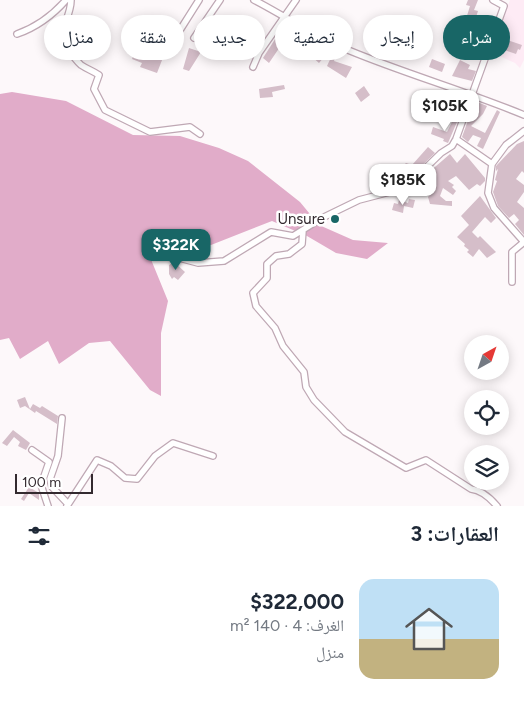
<!DOCTYPE html>
<html lang="ar">
<head>
<meta charset="utf-8">
<style>
  body { margin:0; font-family:Figtree,"Noto Naskh Arabic",sans-serif; background:#f6f6f7; color:#1f2937; direction:rtl; height:100vh; display:flex; flex-direction:column; font-size:19px; white-space:nowrap }
  * { box-sizing:border-box; margin:0 }
  p { font-size:16px; color:#747a83 }
  .icon { flex:none; width:28px; height:28px; fill:none; stroke:currentColor; stroke-width:2; stroke-linecap:round; stroke-linejoin:round }
  .map { position:relative; height:506px; overflow:hidden; direction:ltr }
  .panel { display:flex; flex-direction:column; background:#fff; flex:1 }
  .panel>* { flex:none }
  .top-card { position:absolute; left:15px; top:15px; width:495px; height:45px; direction:rtl; display:flex; gap:10px }
  .needle { width:32px; rotate:40deg }
  .buttons { position:absolute; left:464px; top:335px; display:grid; gap:10px }
  .buttons a { display:grid; place-items:center; width:45px; height:45px; border-radius:50%; background:#fff; box-shadow:0 2px 12px #0003; font-size:25px }
  .scale { position:absolute; left:15px; bottom:12px; width:78px; box-sizing:border-box; padding-left:5px; border:2px solid #332a2f; border-top:0; font-size:14px; line-height:18px; white-space:nowrap; color:#332a2f; -webkit-text-stroke:4px #fff; paint-order:stroke }
  .price { position:absolute; translate:-50% -42px; padding:0 11px; border-radius:10px; background:#fff; color:#222; font-size:16px; line-height:32px; filter:drop-shadow(0 1px 2px #0008) }
  .price::after { content:''; position:absolute; left:50%; top:30px; width:15px; height:11px; margin-left:-8px; background:inherit; clip-path:polygon(0 0,100% 0,50% 100%) }
  .price.selected { background:#186666; color:#fff }
  ul { padding:0; list-style:none }
  li { display:flex; align-items:center; gap:15px; height:125px; padding:0 25px }
  li+li { border-top:1px solid #e0e1e3 }
  li span { display:grid; place-items:center; flex:none; width:140px; height:100px; border-radius:15px; color:#555 }
  li>.icon { margin-inline-start:auto }
  span .icon { width:60px; height:60px; fill:#fffc; stroke-width:1 }
  li b { font-size:21px }
  h2 { display:flex; justify-content:space-between; align-items:center; height:60px; padding:0 25px; font-size:21px }
  .chip { padding:0 18px; border-radius:22px; background:#fff; box-shadow:0 2px 12px #0003; font-size:18px; line-height:45px }
  .chip.selected { background:#186666; color:#fff }
  .map>svg:first-child { display:block }
  .built { fill:#feebf5 }
  .water { fill:#e1acc9 }
  .building { fill:#d5bec9 }
  .lines { fill:none; stroke-linecap:round; stroke-linejoin:round }
  .minor-casing { stroke:#bfa8b4; stroke-width:8 }
  .minor { stroke:#fff; stroke-width:5.5 }
  .poi-dot { fill:#186666; stroke:#fff; stroke-width:2 }
  .labels { text-anchor:middle; dominant-baseline:central; stroke-width:5; stroke-linejoin:round; paint-order:stroke }
  .poi-label { font-size:15px; fill:#332a2f; stroke:#fff; text-anchor:end }
</style>
</head>
<body>
<div class="map">
<svg width="524" height="506" viewBox="0 0 524 506">
  <rect width="100%" height="100%" fill="#fdf8fa"/>
  <path class="built" d="M510,0H524V60L520,68L515,63L490,52Z"/>
  <path class="water" d="M12,92L66,101L133,135L180,136L219,148L248,161L300,202L319,225L353,240L388,243L367,259L336,253L307,236L272,221L211,245H166L150,257L168,301L161,333V396L150,390L110,341L89,343L59,364L48,341L20,359L9,338L0,340V94Z"/>
  <path class="building" d="M468,0H478L474,10L478,11L474,23L478,24L475,31L471,29L470,33L462,30L464,26L457,23L459,17L466,19L470,6L466,5Z
    M139,21L148,26L149,35L141,47L164,55L157,73L140,67L142,63L132,59L137,47L126,41V31L130,22Z
    M279,33L286,38L269,63L263,58Z
    M499,37L522,45L520,50L518,49L516,54L496,47Z
    M401,40L414,46L409,56L397,51Z
    M300,42L316,55L324,44L331,49L319,63L311,56L309,59L298,53L296,56L288,51L292,45L296,48Z
    M189,48L201,52L189,71L183,69Z
    M334,51L337,52L334,61L352,67L346,78L327,66Z
    M432,59L445,64L442,72L429,67Z
    M460,60L470,65L468,69L476,71L472,81L452,76Z
    M284,85L285,89L272,92L273,97L260,98L259,89Z
    M364,86L370,95L361,102L355,93Z
    M436,97L444,106L437,113L428,103Z
    M475,101L487,106L483,114L471,126L485,133L497,110L500,112L483,149L477,146L481,138L473,135L468,142L462,137Z
    M453,120L457,122L448,143L443,141L444,139L431,134L433,127L447,132Z
    M524,141V173L522,171L516,179L524,185V192L517,202L524,208V235L515,224L519,220L514,214L509,218L498,206L493,192L497,181L495,180L498,169L496,171V166L517,144Z
    M428,147L435,153L403,184L396,178L403,171V166L406,163L412,165Z
    M450,154L457,163L465,154L485,178V181L480,186L477,184L469,190L456,176L448,181L454,185L452,187L456,191L453,195L443,188L440,196L446,201H452V206L430,204L428,197L435,189L421,179Z
    M480,196L496,218L491,223L485,217L472,232L478,238L480,236L496,252L487,258L479,249L473,257L467,252L469,250L464,246L465,244L457,237L469,225L461,216Z
    M409,199L415,200L413,208L404,206L403,213L392,210L394,203L398,204L399,200L408,203Z
    M174,262L185,272L178,280L174,277L172,279L169,274V265Z
    M25,397L30,409L33,404L40,408L42,406L58,416L57,424L36,411L35,413L25,406L20,408L17,400Z
    M13,430L30,443L26,450L18,446L20,442L14,437L7,446L2,443Z
    M29,487L39,493V500L29,493L24,501L21,499Z"/>
  <g class="lines">
    <defs>
      <path id="minor" d="M71,0C71,17 59,29 60,46C71,50 73,58 81,65C87,69 93,71 99,75L94,89L105,110L150,132L190,127L200,134
        M254,0C285,16 317,38 348,50C406,74 466,91 524,115
        M17,34C37,27 52,16 66,0
        M175,38L199,0
        M194,38L220,0
        M253,67L259,53L296,0
        M456,139L492,164L488,193L494,208L524,242
        M492,164L506,145L524,131
        M303,230L302,244L289,254L276,256L267,264V278L253,293L256,306L275,328L283,346L304,372L306,387L314,400L345,432L406,468L426,460L471,489C481,490 491,499 497,506
        M183,259L198,263L224,261L271,232L293,236L322,218L359,200L405,188L441,153L452,146L456,139L504,6L493,0
        M512,282V252L524,242
        M62,418L58,456L50,479L52,487L68,504
        M32,450L49,462L41,485L48,506
        M67,506L97,460L111,466L125,478L137,479L155,456L173,443L213,456"/>
    </defs>
    <use href="#minor" class="minor-casing"/>
    <use href="#minor" class="minor"/>
  </g>
  <circle class="poi-dot" cx="335" cy="219" r="5"/>
  <g class="labels">
    <g class="poi-label">
      <text x="325" y="219">Unsure</text>
    </g>
  </g>
</svg>
<div class="buttons">
<a><svg class="needle" viewBox="-14 -14 28 28"><path d="M0-13l5 13h-10z" fill="#e53935"/><path d="M0 13l5-13h-10z" fill="#747a83"/></svg></a>
<a><svg class="icon" aria-label="locate" viewBox="0 0 24 24"><circle cx="12" cy="12" r="6"/><path d="M12 2v4M12 18v4M2 12h4M18 12h4"/></svg></a>
<a><svg class="icon" aria-label="layers" viewBox="0 0 24 24"><path d="M12 4l9 5-9 5-9-5zM3 14l9 5 9-5"/></svg></a>
</div>
<div class="scale">100 m</div>
<b class="price" style="left:445px;top:132px">$105K</b>
<b class="price" style="left:403px;top:206px">$185K</b>
<b class="price selected" style="left:176px;top:271px">$322K</b>
<div class="top-card">
<a class="chip selected">شراء</a>
<a class="chip">إيجار</a>
<a class="chip">تصفية</a>
<a class="chip">جديد</a>
<a class="chip">شقة</a>
<a class="chip">منزل</a>
</div>
</div>
<section class="panel">
<h2>العقارات: 3<svg class="icon" aria-label="filters" viewBox="0 0 24 24"><path d="M4 7h16M4 17h16"/><circle cx="9" cy="7" r="2"/><circle cx="15" cy="17" r="2"/></svg></h2>
<ul>
<li><span style="background:linear-gradient(#bfe0f5 60%,#c2b280 0)"><svg class="icon" aria-label="home" viewBox="0 0 24 24"><path d="M3 11l9-7 9 7M6 9v11h12V9"/></svg></span><div><b>$322,000</b><p>الغرف: 4 · 140 m²</p><p>منزل</p></div></li>
</ul>
</section>
</body>
</html>
